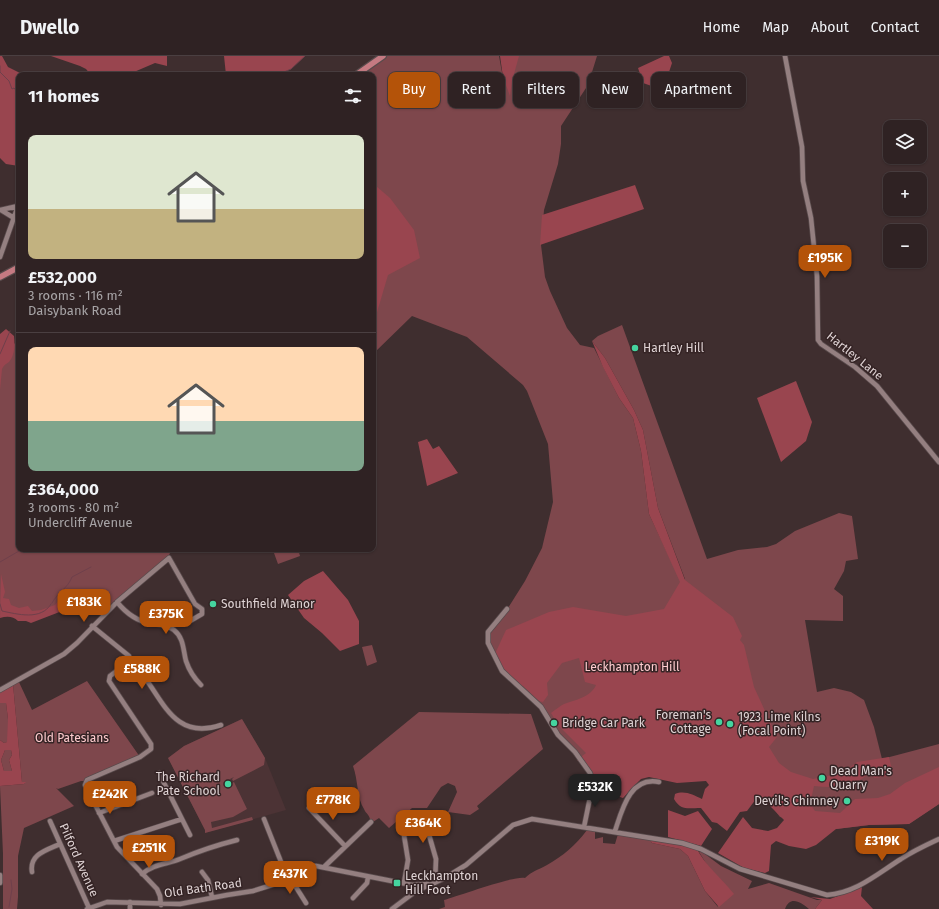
<!DOCTYPE html>
<html lang="en">
<head>
<meta charset="utf-8">
<style>
  body { margin:0; font-family:"Fira Sans",sans-serif; background:#3b2f30; color:#f1f3f6; height:100vh; display:flex; flex-direction:column; font-size:15px; white-space:nowrap }
  * { box-sizing:border-box; margin:0 }
  p { font-size:13px; color:#a7a4a6 }
  .icon { flex:none; width:22px; height:22px; fill:none; stroke:currentColor; stroke-width:2; stroke-linecap:round; stroke-linejoin:round }
  .map { position:relative; flex:1; overflow:hidden }
  .drawer { position:absolute; left:16px; top:16px; width:360px; height:480px; display:flex; flex-direction:column; background:#2f2223; border-radius:8px; box-shadow:0 1px 3px #0004,0 0 0 1px #4a3f41 }
  .drawer>* { flex:none }
  .guide { position:absolute; left:388px; top:16px; width:380px; height:36px; display:flex; gap:8px }
  .controls { position:absolute; left:883px; top:64px; display:grid; gap:8px }
  .controls a { display:grid; place-items:center; width:44px; height:44px; border-radius:8px; background:#2f2223; box-shadow:0 1px 3px #0004,0 0 0 1px #4a3f41; font-size:20px }
  .price { position:absolute; translate:-50% -34px; padding:0 9px; border-radius:8px; background:#b45309; color:#fff; font-size:13px; line-height:26px; filter:drop-shadow(0 1px 2px #0008) }
  .price::after { content:''; position:absolute; left:50%; top:24px; width:12px; height:9px; margin-left:-6px; background:inherit; clip-path:polygon(0 0,100% 0,50% 100%) }
  .price.active { background:#222; color:#fff }
  ul { padding:0; list-style:none }
  li { display:grid; align-content:center; gap:8px; height:212px; padding:0 12px }
  li+li { border-top:1px solid #4a3f41 }
  li span { display:grid; place-items:center; height:124px; border-radius:8px; color:#555 }
  li>.icon { margin-inline-start:auto }
  span .icon { width:72px; height:72px; fill:#fffc; stroke-width:1 }
  li b { font-size:17px }
  h2 { display:flex; justify-content:space-between; align-items:center; height:48px; padding:0 12px; font-size:17px }
  .tag { padding:0 14px; border-radius:8px; background:#2f2223; box-shadow:0 1px 3px #0004,0 0 0 1px #4a3f41; font-size:14px; line-height:36px }
  .tag.active { background:#b45309; color:#fff }
  header { display:flex; align-items:center; gap:24px; box-sizing:border-box; height:56px; padding:0 20px; background:#2f2223; border-bottom:1px solid #4a3f41 }
  header strong { font-size:19px }
  nav { display:flex; gap:22px; margin-inline-start:auto; font-size:14px }
  .map>svg:first-child { display:block }
  .built { fill:#4c3335 }
  .green { fill:#7e474c }
  .forest { fill:#99454f; fill-rule:evenodd }
  .lines { fill:none; stroke-linecap:round; stroke-linejoin:round }
  .stream { stroke:#6f404b; stroke-width:1 }
  .minor-casing { stroke:#594b4c; stroke-width:6 }
  .major-casing { stroke:#594b4c; stroke-width:8 }
  .minor { stroke:#947f80; stroke-width:4.5 }
  .major { stroke:#c57a82; stroke-width:5.5 }
  .poi-dot { fill:#45d49f; stroke:#352425; stroke-width:1.5 }
  .labels { text-anchor:middle; dominant-baseline:central; stroke-width:3; stroke-linejoin:round; paint-order:stroke }
  .poi-label { font-size:12px; fill:#dfd3d4; stroke:#352425; text-anchor:start }
  .street-label { font-size:12px; fill:#dfd3d4; stroke:#352425 }
  .park-label { font-size:12px; fill:#fecbce; stroke:#352425 }
</style>
</head>
<body>
<header>
<strong>Dwello</strong>
<nav><a>Home</a><a>Map</a><a>About</a><a>Contact</a></nav>
</header>
<div class="map">
<svg width="939" height="853" viewBox="0 0 939 853">
  <rect width="100%" height="100%" fill="#3f2e2f"/>
  <path class="built" d="M242,663L265,702L286,754L205,777V774L168,702L184,690Z"/>
  <path class="green" d="M387,0H499L503,22L512,0H597L588,29L561,70V88L558,108L544,154L541,189L545,221L550,235L567,272L580,289L594,292L619,342L633,362L641,395L649,458L681,526L685,523L658,452L643,374L634,354L605,302L592,285L598,280L622,269L707,503L738,494L767,491L776,488L795,475L839,457L852,460L858,503L846,505L844,515L834,533L843,540V565L805,564L817,636L834,632L851,636L864,644L874,671L882,703L939,688V748L909,768L869,769L836,773L780,761L714,677L617,725L590,720L555,674L545,657L493,599L487,579L503,560L525,525L542,492L553,446L548,388L527,335L523,329L467,281L412,260L373,298V19H360Z
    M19,280V493H172L169,499L99,559L88,542L45,557L0,560V312Z
    M284,493H298L300,500L278,508L274,497Z
    M372,589L377,606L367,610L362,591Z
    M18,624L32,654L87,625L140,701L86,725H81L58,733L56,732L74,750L24,772L18,800V841L17,853H3V798L0,730L24,728L25,726H22L13,628Z
    M0,647H6L8,663V686L4,687L0,684Z
    M419,656L531,658L543,693L477,750L479,753L470,759L448,756L457,736L455,730L448,727L441,731L427,752H412L389,772L379,762L373,766L370,764C370,759 366,758 364,753C357,743 358,723 353,710Z
    M242,663L265,702L264,709L233,725L232,723L234,721L230,723L232,727L234,726L247,753L233,761L211,766L212,772L252,761L253,764L205,777V774L168,702L184,690Z
    M5,694H11L12,699L9,704L12,715H4L1,704Z
    M587,774L595,775V783L603,781V787L615,788L618,778L650,784L652,787L680,793L688,800L705,835L718,851L709,812L699,796L701,795L721,810L752,825L748,833L769,827L817,844H822L815,853H809C801,846 790,839 785,853H439L445,851L444,844C458,840 515,819 525,822C532,815 538,814 547,809C563,800 576,789 587,774Z"/>
  <path class="forest" d="M0,0H2L8,11L24,19H19V110L6,108L0,102Z
    M51,0H167V10L155,7L127,19H100L98,17L91,19L86,13L80,10Z
    M224,0H305L291,13L277,19H226Z
    M500,0H519L512,25L510,40L503,21Z
    M664,0H669L672,7L663,34L643,27L638,12Z
    M635,129L644,153L540,189L542,159Z
    M373,130H376L390,142L414,174L420,202L388,219L373,270Z
    M6,273L14,280C15,288 15,299 9,306C6,308 4,309 2,313L0,334V278Z
    M592,285L605,302L634,354L643,374L658,452L685,524L733,561L742,580L740,584L744,589L754,631L777,681L769,691L779,707L791,716L813,723L837,718L847,714L857,706L889,701L892,714L888,720L875,722L868,718C852,732 835,732 814,730L810,748L815,755L840,757L855,743L878,742L890,738L905,727L939,711V748L909,768L869,769L836,773L816,789L806,793L789,790L776,785L771,789L769,815L765,817L744,812L718,797L743,761L752,772L768,775L777,772L784,764L759,739L747,755L740,756L727,775L717,767L712,766L701,752C688,752 681,755 674,743L675,738C685,734 693,739 702,743L705,733L709,729L706,725L677,727L649,721L641,723L635,729L623,742C612,739 610,731 604,722L594,720L577,704L586,697L559,670L551,657C555,654 560,650 564,648C575,644 591,641 596,629L585,626L579,602L562,607L547,627L548,639L543,646L539,645L523,630L520,632L502,615L494,600L506,574L549,556L573,551L626,560L664,553L680,526L649,458L641,395L633,362L619,342L603,311Z
    M796,325L812,366L806,385L781,406L757,342Z
    M427,383L433,393L439,390L458,417L427,430L418,386Z
    M323,515L348,544L359,565V588L340,595L322,577L304,562L288,539L304,525Z
    M1,518L5,536L3,542L9,543L11,549L19,552L28,550L32,555L41,554L55,549L58,545L76,538L88,545L31,567L26,565H18C13,560 7,560 0,562Z
    M13,628L22,726H26L24,728L0,730V684L4,687L7,686L8,663L6,647H0V636ZM5,694H11L12,699L9,704L12,715H4L1,704Z
    M668,754L685,760L698,755L712,773L701,790L668,781Z
    M650,784L696,791C705,810 721,821 734,838L719,851L705,835L688,800L680,793L652,787Z
    M862,831L861,840L873,853H815L822,844L810,841L830,843Z"/>
  <g class="lines">
    <path class="stream" d="M0,10V16L9,25L12,33L14,32L19,38
      M277,19L291,13L305,0
      M0,298L10,275
      M0,506L19,495
      M52,547C58,536 68,532 72,521L91,511
      M0,548L2,555C17,558 41,565 51,548
      M9,851L12,833L11,824"/>
    <defs>
      <path id="minor" d="M785,0L802,91L803,125L811,162L817,220L818,284L821,288L855,311L877,330L939,406
        M0,154L18,150
        M1,154L14,162
        M0,201L18,150
        M117,546C126,557 136,565 150,567C158,568 167,569 174,574C184,582 183,594 186,605C189,614 194,622 201,629
        M507,553L488,576V587L502,615L541,651L558,679L575,696L590,717L593,727L584,771
        M92,570L129,600L130,605C161,631 167,687 221,669
        M130,605L110,620L109,625L151,688V693L140,701L87,724L85,729L117,791L157,833L160,840L161,849
        M0,634L64,598L77,587L117,546L169,502L195,548L202,553V558L190,565
        M159,717L190,779
        M309,752L345,790
        M99,757L152,737
        M264,763L287,821
        M50,765L89,852
        M425,765L436,803L435,827
        M403,773L408,804L404,827
        M615,775C622,754 630,720 659,726
        M114,785L182,763
        M324,811L371,766
        M32,816C29,798 47,794 60,788
        M202,816L208,824L212,841
        M142,818C153,808 168,808 180,803C199,795 217,789 237,784
        M0,819V827
        M289,820L306,847
        M412,829L428,828
        M353,842L367,827L368,821
        M87,853L107,846L180,848L227,839L253,835L272,829L309,811L316,810L412,829L416,835
        M130,853V846
        M392,853L416,835L443,823L466,809L513,769L532,763L682,787L701,793L740,813L827,839C856,837 877,818 901,803C913,795 926,789 939,783"/>
      <path id="major" d="M356,19L383,0
        M0,221L19,211"/>
    </defs>
    <use href="#minor" class="minor-casing"/>
    <use href="#major" class="major-casing"/>
    <use href="#minor" class="minor"/>
    <use href="#major" class="major"/>
  </g>
  <g class="poi-dot">
    <circle cx="635" cy="292" r="4"/>
    <circle cx="213" cy="548" r="4"/>
    <circle cx="719" cy="666" r="4"/>
    <circle cx="554" cy="667" r="4"/>
    <circle cx="730" cy="668" r="4"/>
    <circle cx="822" cy="722" r="4"/>
    <circle cx="228" cy="728" r="4"/>
    <circle cx="847" cy="745" r="4"/>
    <rect x="393" y="823" width="8" height="8" rx="2"/>
  </g>
  <g class="labels">
    <g class="poi-label">
      <text x="643" y="292">Hartley Hill</text>
      <text x="221" y="548">Southfield Manor</text>
      <text x="711" y="659" text-anchor="end">Foreman's<tspan x="711" dy="14">Cottage</tspan></text>
      <text x="738" y="661">1923 Lime Kilns<tspan x="738" dy="14">(Focal Point)</tspan></text>
      <text x="562" y="667">Bridge Car Park</text>
      <text x="830" y="715">Dead Man's<tspan x="830" dy="14">Quarry</tspan></text>
      <text x="220" y="721" text-anchor="end">The Richard<tspan x="220" dy="14">Pate School</tspan></text>
      <text x="839" y="745" text-anchor="end">Devil's Chimney</text>
      <text x="405" y="820">Leckhampton<tspan x="405" dy="14">Hill Foot</tspan></text>
    </g>
    <g class="street-label">
      <text transform="translate(855 300) rotate(39)">Hartley Lane</text>
      <text transform="translate(79 804) rotate(66)">Pilford Avenue</text>
      <text transform="translate(203 832) rotate(-8)">Old Bath Road</text>
    </g>
    <g class="park-label">
      <text x="632" y="611">Leckhampton Hill</text>
      <text x="72" y="682">Old Patesians</text>
    </g>
  </g>
</svg>
<div class="controls">
<a><svg class="icon" aria-label="layers" viewBox="0 0 24 24"><path d="M12 4l9 5-9 5-9-5zM3 14l9 5 9-5"/></svg></a>
<a>+</a>
<a>−</a>
</div>
<b class="price" style="left:825px;top:223px">£195K</b>
<b class="price" style="left:84px;top:567px">£183K</b>
<b class="price" style="left:166px;top:579px">£375K</b>
<b class="price" style="left:142px;top:634px">£588K</b>
<b class="price active" style="left:595px;top:752px">£532K</b>
<b class="price" style="left:110px;top:759px">£242K</b>
<b class="price" style="left:333px;top:765px">£778K</b>
<b class="price" style="left:423px;top:788px">£364K</b>
<b class="price" style="left:882px;top:806px">£319K</b>
<b class="price" style="left:149px;top:813px">£251K</b>
<b class="price" style="left:290px;top:839px">£437K</b>
<div class="guide">
<a class="tag active">Buy</a>
<a class="tag">Rent</a>
<a class="tag">Filters</a>
<a class="tag">New</a>
<a class="tag">Apartment</a>
</div>
<section class="drawer">
<h2>11 homes<svg class="icon" aria-label="filters" viewBox="0 0 24 24"><path d="M4 7h16M4 17h16"/><circle cx="9" cy="7" r="2"/><circle cx="15" cy="17" r="2"/></svg></h2>
<ul>
<li><span style="background:linear-gradient(#dfe7d0 60%,#c2b280 0)"><svg class="icon" aria-label="home" viewBox="0 0 24 24"><path d="M3 11l9-7 9 7M6 9v11h12V9"/></svg></span><div><b>£532,000</b><p>3 rooms · 116 m²</p><p>Daisybank Road</p></div></li>
<li><span style="background:linear-gradient(#ffd9b3 60%,#7fa58c 0)"><svg class="icon" aria-label="home" viewBox="0 0 24 24"><path d="M3 11l9-7 9 7M6 9v11h12V9"/></svg></span><div><b>£364,000</b><p>3 rooms · 80 m²</p><p>Undercliff Avenue</p></div></li>
</ul>
</section>
</div>
</body>
</html>
